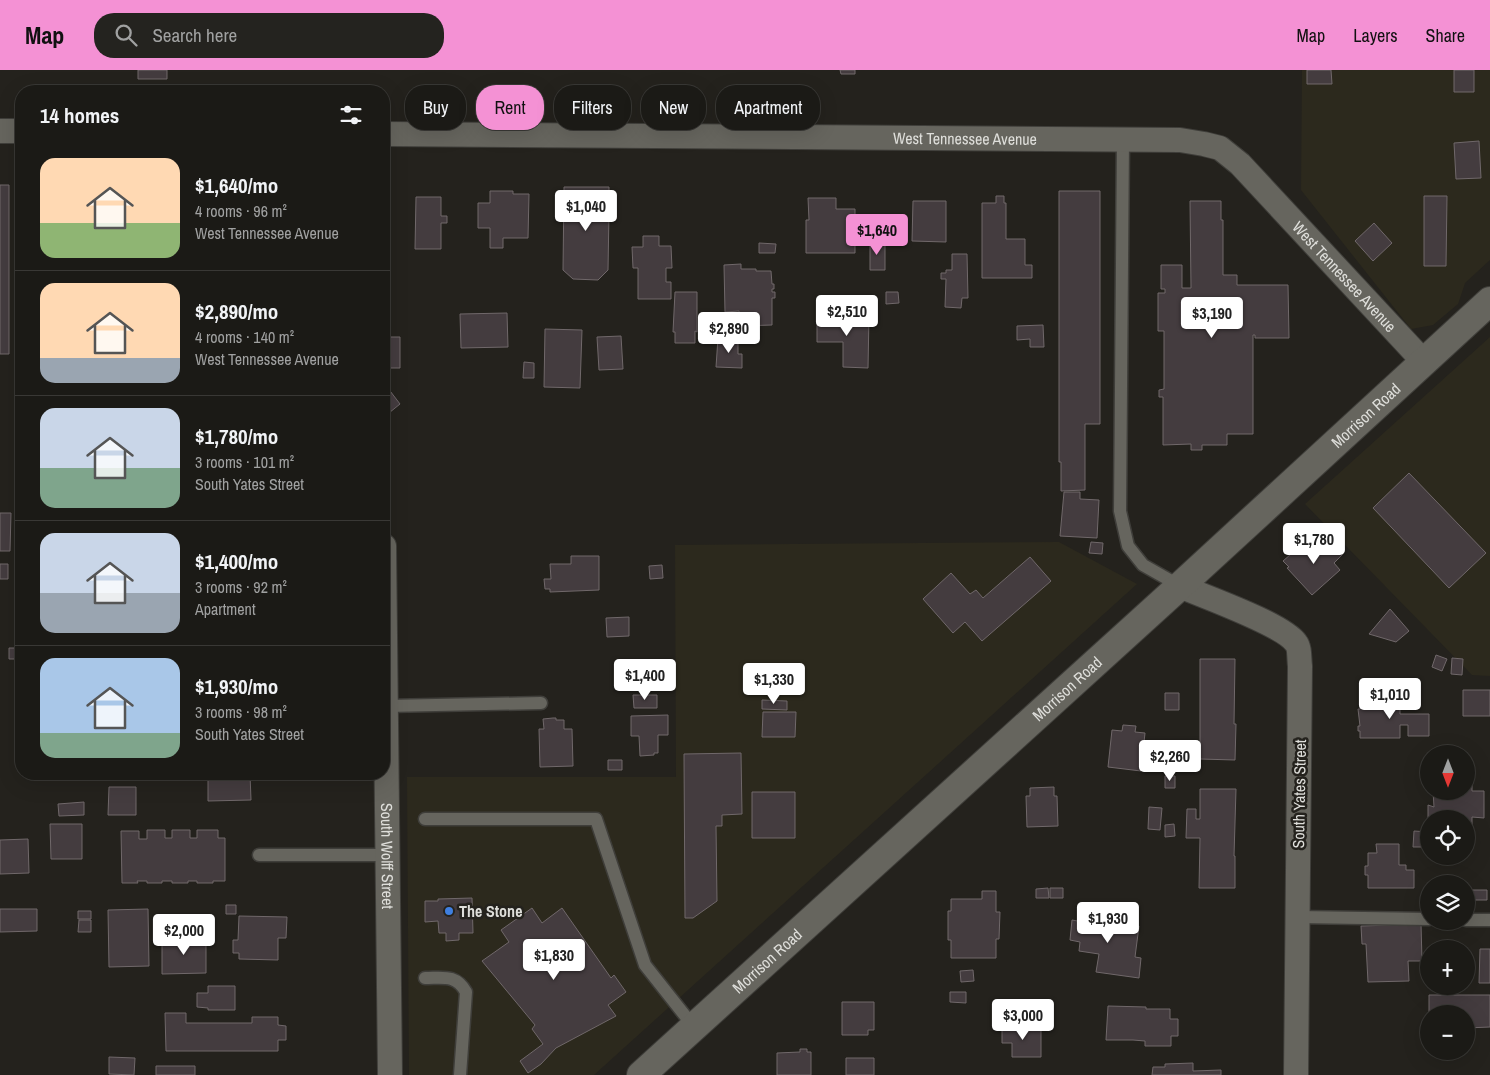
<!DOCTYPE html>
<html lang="en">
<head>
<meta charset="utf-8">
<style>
  body { margin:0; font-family:"Archivo Narrow",sans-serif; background:#24231f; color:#f1f3f6; height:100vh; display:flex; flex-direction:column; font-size:19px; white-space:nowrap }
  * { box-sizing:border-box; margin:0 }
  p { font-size:16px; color:#a0a1a1 }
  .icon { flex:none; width:28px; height:28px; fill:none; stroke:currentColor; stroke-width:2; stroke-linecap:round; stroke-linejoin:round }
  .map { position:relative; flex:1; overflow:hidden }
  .panel { position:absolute; left:15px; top:15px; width:375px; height:695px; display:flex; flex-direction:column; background:#1b1a16; border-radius:20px; box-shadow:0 5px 20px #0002,0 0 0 1px #393835 }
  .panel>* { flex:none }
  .banner { position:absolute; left:405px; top:15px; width:475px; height:45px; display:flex; gap:10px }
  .needle { width:32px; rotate:180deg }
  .tools { position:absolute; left:1420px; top:675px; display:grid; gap:10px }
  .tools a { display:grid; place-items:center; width:55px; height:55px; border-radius:50%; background:#1b1a16; box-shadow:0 5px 20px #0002,0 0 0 1px #393835; font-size:25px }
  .price { position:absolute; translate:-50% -42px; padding:0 11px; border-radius:5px; background:#fff; color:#222; font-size:16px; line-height:32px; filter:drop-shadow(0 1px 2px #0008) }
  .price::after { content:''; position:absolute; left:50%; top:30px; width:15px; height:11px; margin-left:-8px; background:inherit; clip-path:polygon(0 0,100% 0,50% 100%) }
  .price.current { background:#f491d4; color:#111 }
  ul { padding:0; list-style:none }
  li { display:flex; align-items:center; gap:15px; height:125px; padding:0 25px }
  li+li { border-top:1px solid #393835 }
  li span { display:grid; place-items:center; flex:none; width:140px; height:100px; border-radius:15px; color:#555 }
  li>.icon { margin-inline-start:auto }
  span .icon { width:60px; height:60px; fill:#fffc; stroke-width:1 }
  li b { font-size:21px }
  h2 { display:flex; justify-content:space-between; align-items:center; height:60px; padding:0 25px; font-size:21px }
  .pill { padding:0 18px; border-radius:20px; background:#1b1a16; box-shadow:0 5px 20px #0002,0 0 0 1px #393835; font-size:18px; line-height:45px }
  .pill.current { background:#f491d4; color:#111 }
  header { display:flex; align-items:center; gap:30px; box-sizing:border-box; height:70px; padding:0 25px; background:#f491d4; color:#111 }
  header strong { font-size:24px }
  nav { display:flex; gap:28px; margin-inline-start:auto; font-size:18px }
  .search { width:350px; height:45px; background:#24231f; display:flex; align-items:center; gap:12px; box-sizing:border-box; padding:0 18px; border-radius:20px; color:#a0a1a1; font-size:19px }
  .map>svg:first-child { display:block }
  .built { fill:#2c291d }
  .building { fill:#443c3f; stroke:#70686a }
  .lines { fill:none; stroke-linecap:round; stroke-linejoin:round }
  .lane-casing { stroke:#3f3e3a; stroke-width:15 }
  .street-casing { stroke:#3f3e3a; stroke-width:26 }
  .secondary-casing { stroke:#3f3e3a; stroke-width:30 }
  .lane { stroke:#66655e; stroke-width:12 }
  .street { stroke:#66655e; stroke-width:24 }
  .secondary { stroke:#66655e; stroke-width:28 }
  .shop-dot { fill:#3f7fe0; stroke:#24221d; stroke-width:2 }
  .labels { text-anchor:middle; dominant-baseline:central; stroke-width:5; stroke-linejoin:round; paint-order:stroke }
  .street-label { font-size:16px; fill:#dededa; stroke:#24221d }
  .poi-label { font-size:16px; font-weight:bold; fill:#dededa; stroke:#24221d; text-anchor:start }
</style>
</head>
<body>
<header>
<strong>Map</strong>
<div class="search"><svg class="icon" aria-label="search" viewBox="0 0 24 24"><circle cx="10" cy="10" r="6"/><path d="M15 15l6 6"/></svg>Search here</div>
<nav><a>Map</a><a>Layers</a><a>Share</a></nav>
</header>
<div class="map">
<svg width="1490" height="1005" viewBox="0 0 1490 1005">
  <rect width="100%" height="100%" fill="#24221d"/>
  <path class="built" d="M1302,0H1490V190L1465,213L1458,234L1433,255L1411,259L1301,120Z
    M1490,267V606L1472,605L1305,434Z
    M1059,472L1137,514L594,1005H409L407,707H676L675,475Z"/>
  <path class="building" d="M138,0H167V9H138Z
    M840,0H855V4H841Z
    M1307,0H1331L1332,14H1307Z
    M1454,0H1474V22H1454Z
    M1479,71L1481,108L1456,109L1454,73Z
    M0,115H9V284H0Z
    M564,117H609V128H613V143H609L608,200L598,210L573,209L563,200Z
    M490,121H513V124H529L528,168H503V178H490V158H478V133H490Z
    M1059,121H1100V354H1085V420L1061,421V392H1059Z
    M996,126H1004V133H1006V169H1025V195H1032V208H982V133H996Z
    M1424,126H1447L1446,196H1424Z
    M416,127H441V146H447V153H441V179H415Z
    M808,128H836V139H855V183H806V150H809Z
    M913,131H946V172L912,171Z
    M1190,131H1221V150H1223V205H1237V215H1288L1289,268H1255V265H1253V364H1227V375H1202V380H1191V374L1163,375V327H1159V320L1164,319V261H1158V223H1165V219H1161V195H1182V218H1191Z
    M1374,153L1392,173L1373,191L1355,171Z
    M643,166H659V176H671L672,198H666V212H671V229H638V198H633L632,177H643Z
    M870,172H885V200H870Z
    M759,173L776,174L775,183H759Z
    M952,184H967L968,228H962L961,238L945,237L946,209H941V203H946V200H952Z
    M741,194V199H756V201H771L772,214H774V219H772V222H775V228H772V255L740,256L739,241L725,242L724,195Z
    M675,222H697V262L695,261V273H675V262H673Z
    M886,222H898L899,233L886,234Z
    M507,243L508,277L461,278L460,244Z
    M711,245H722V264H711Z
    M817,245L869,246L868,298L843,297V272H817Z
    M1043,255L1044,277H1030V269L1017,270V256Z
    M545,259L582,260L580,318L544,317Z
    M621,266L623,299L599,300L597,267Z
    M384,267H400V298H384Z
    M718,268L738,269V284H742V298L716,297Z
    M524,292L534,293V308H523Z
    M384,313L400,334L384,347Z
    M1409,403L1486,483L1449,518L1373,438Z
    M1064,422H1080V429L1099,430L1097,468L1060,466Z
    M0,443H11L10,481H0Z
    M1329,469L1343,484L1334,493L1340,500L1312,525L1287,498L1289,497L1283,491L1306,471L1311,477L1315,473L1319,477Z
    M1091,472L1103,473L1102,484L1089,483Z
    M571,486H599V520L550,522V519H545L544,509H551L550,494H571Z
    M1030,487L1051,511L982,571L965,552L953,563L923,529L951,503L970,524L976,520L983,528Z
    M0,494H8V509H0Z
    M662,495L663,508L650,509L649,496Z
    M1390,539L1409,561L1396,572L1369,564Z
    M629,547V566L607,567L606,548Z
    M9,578H21V589H9Z
    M1436,585L1447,589L1442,601L1432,597Z
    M1452,588L1463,589L1462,605L1451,604Z
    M1200,589H1235L1234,654H1236L1235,690L1200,689V687H1189V676L1200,677Z
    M622,602H639L638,616L621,615Z
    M1463,620H1490V646H1463Z
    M1165,623H1179V640H1165Z
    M1386,623H1392V625H1394V633H1400V644H1429V666H1408V655H1400V668H1360V661H1358V656H1360L1358,639H1360V633H1378V630H1383V626H1386Z
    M633,625H657V638H634Z
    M762,630L787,631V640L762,639Z
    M763,642H796L795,667H762Z
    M668,645V665H658V683H654V685L640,686L639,666H631V646Z
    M553,648H556V650H564V659H572L573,696L540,697L539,659H544L543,649Z
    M1123,655L1136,656L1135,662L1145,663L1141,701L1108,697L1112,660L1122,661Z
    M741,683L742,744L722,745V756H716L717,831L693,848H685L684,684Z
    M608,690H622V700H608Z
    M1466,693H1472V721H1484V748L1472,747V755H1466V749H1429L1428,752V735L1434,737L1433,721H1466Z
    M208,704H250L251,730L208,731Z
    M1165,706H1175V718H1165Z
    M109,717H136V745H108Z
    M1054,717V726H1057L1058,756L1027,757L1026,726H1030V718Z
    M1200,719H1236L1234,786H1235V818H1199L1200,768H1186L1187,739H1196V749H1200Z
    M752,722H795V768H752Z
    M84,732V745L59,746L58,734Z
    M1149,737L1162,738L1160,760L1148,759Z
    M50,754H82V789H51Z
    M1174,754L1175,766L1165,767V755Z
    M147,760H165V768H172V760H190V768H197V760H218V768H225V811H213V813H197V811H188V813H172V811H162V813H147V811H137L138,813H122L121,761H139V769H147Z
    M1414,761L1429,762V777H1413Z
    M28,769L29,803L0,804V770Z
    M1376,774H1399V795H1406V800H1414V818H1368V805H1365V796H1368V783H1377Z
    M1048,818L1049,828H1036V819Z
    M1050,818H1063V828H1050Z
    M1472,820H1487V830H1472Z
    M982,821H996V842H1000L999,869H996V888H951V870H948V841H951V829H982Z
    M472,828L473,863H459V870L446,871V863H439L438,851L425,852V831H438V829Z
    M226,835H236V844H226Z
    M532,838L542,853L562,838L611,908L614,905L626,922L608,935L616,946L556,978L541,994L528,1003L520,991L543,974L532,959L535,955L482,891L509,872L501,860Z
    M0,839H37V861L0,862Z
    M148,839L149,896L109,897L108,840Z
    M1085,839L1107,842L1106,852L1139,856L1135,887L1141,888L1139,908L1096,902L1099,884L1079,881L1080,872L1070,870L1072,850L1083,852Z
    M78,841H91V849H78Z
    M239,846L287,847L286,868H278V890L239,889V883H233V870H238Z
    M79,850H91V862H78Z
    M1421,854L1422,891H1408L1409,911L1368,912L1366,874H1362L1361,856Z
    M206,867V903L162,904V868Z
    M1480,879H1490V913H1479Z
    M973,900L974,911L961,912L960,901Z
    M208,916H235V940H208V938L197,937V923H208Z
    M950,922H966V933L950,932Z
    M1429,925H1490V957L1466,958V944H1429Z
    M842,932H874V960H868V965H842Z
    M1108,936L1146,937V939H1170V949H1178V966H1171V976H1145V971L1133,970H1106Z
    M165,943H186V953H252V947H278V955L286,956V970H278V981H166Z
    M1002,956L1041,957V987H1012V973H1002Z
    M800,979H807V982H811V1005H777V983L800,982Z
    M109,987L135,988L134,1005L109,1004Z
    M846,988H874V1005H846Z
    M1193,993V1001L1221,1000V1005H1152L1153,997H1165V994Z
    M156,996H195V1005H156Z"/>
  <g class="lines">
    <defs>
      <path id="lane" d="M1123,69L1120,441L1128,476L1143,495L1180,516
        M386,636L541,633
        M425,749H596L645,895L694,957
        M259,785H387
        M1298,847L1429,849
        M1466,850H1490
        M425,908C443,908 456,904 466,922L460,1005"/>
      <g id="street">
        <path d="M0,61H21"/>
        <path id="s1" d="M384,64L1180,70L1204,74L1220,78L1240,94L1424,292"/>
        <path id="s2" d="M384,476L390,1005"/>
        <path d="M1180,516C1205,527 1283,554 1296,573C1300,578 1299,589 1300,596L1296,1005"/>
      </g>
      <g id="secondary">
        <path id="s3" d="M641,1005L1180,516L1490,231"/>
      </g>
    </defs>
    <use href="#lane" class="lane-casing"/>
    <use href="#street" class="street-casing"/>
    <use href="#secondary" class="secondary-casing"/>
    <use href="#lane" class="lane"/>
    <use href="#street" class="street"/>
    <use href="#secondary" class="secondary"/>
  </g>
  <circle class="shop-dot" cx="449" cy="841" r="5"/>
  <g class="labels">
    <g class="street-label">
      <text stroke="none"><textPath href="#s1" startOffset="581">West Tennessee Avenue</textPath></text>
      <text stroke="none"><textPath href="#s1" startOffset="1016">West Tennessee Avenue</textPath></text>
      <text stroke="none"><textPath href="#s3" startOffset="980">Morrison Road</textPath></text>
      <text stroke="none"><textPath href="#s3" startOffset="575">Morrison Road</textPath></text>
      <text transform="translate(1299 724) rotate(-89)">South Yates Street</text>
      <text stroke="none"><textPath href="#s2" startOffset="310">South Wolff Street</textPath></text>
      <text stroke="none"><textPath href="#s3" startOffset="170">Morrison Road</textPath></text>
    </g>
    <g class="poi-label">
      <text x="459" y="841">The Stone</text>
    </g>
  </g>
</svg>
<div class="tools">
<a><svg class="needle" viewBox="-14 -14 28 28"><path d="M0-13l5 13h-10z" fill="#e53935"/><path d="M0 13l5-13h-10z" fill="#a0a1a1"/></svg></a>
<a><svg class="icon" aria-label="locate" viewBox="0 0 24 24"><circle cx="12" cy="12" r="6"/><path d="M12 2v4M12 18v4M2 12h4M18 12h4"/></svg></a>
<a><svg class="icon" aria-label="layers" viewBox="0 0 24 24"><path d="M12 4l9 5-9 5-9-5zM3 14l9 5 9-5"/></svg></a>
<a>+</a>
<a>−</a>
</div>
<b class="price" style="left:586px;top:162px">$1,040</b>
<b class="price current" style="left:877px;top:186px">$1,640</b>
<b class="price" style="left:847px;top:267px">$2,510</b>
<b class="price" style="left:1212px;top:269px">$3,190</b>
<b class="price" style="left:729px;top:284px">$2,890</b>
<b class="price" style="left:1314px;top:495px">$1,780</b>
<b class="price" style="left:645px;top:631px">$1,400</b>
<b class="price" style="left:774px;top:635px">$1,330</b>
<b class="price" style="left:1390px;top:650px">$1,010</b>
<b class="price" style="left:1170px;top:712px">$2,260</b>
<b class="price" style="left:1108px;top:874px">$1,930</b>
<b class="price" style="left:184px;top:886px">$2,000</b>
<b class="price" style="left:554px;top:911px">$1,830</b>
<b class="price" style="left:1023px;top:971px">$3,000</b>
<div class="banner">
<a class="pill">Buy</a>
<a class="pill current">Rent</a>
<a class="pill">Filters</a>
<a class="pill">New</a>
<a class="pill">Apartment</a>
</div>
<section class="panel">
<h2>14 homes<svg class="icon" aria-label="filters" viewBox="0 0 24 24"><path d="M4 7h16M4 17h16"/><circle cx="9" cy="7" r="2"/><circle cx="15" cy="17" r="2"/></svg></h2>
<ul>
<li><span style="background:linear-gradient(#ffd9b3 65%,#8fb573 0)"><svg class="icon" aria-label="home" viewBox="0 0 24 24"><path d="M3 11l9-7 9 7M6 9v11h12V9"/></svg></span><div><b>$1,640/mo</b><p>4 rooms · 96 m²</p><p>West Tennessee Avenue</p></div></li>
<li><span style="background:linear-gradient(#ffd9b3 75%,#9aa5b1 0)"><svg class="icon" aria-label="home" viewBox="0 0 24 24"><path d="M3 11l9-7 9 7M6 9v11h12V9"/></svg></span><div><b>$2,890/mo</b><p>4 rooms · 140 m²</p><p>West Tennessee Avenue</p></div></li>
<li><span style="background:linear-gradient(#c9d6e8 60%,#7fa58c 0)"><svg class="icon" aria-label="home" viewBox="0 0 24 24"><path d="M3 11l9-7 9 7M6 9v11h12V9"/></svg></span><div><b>$1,780/mo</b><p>3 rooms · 101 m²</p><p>South Yates Street</p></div></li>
<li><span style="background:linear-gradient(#c9d6e8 60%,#9aa5b1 0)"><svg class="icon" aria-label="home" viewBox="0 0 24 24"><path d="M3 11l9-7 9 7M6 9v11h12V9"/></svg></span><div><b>$1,400/mo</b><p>3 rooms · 92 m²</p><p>Apartment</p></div></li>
<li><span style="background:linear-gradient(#a9c7e8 75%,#7fa58c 0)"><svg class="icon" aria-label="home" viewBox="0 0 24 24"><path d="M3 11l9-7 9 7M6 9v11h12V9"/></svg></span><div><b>$1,930/mo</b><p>3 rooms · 98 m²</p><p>South Yates Street</p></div></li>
</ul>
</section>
</div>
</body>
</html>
